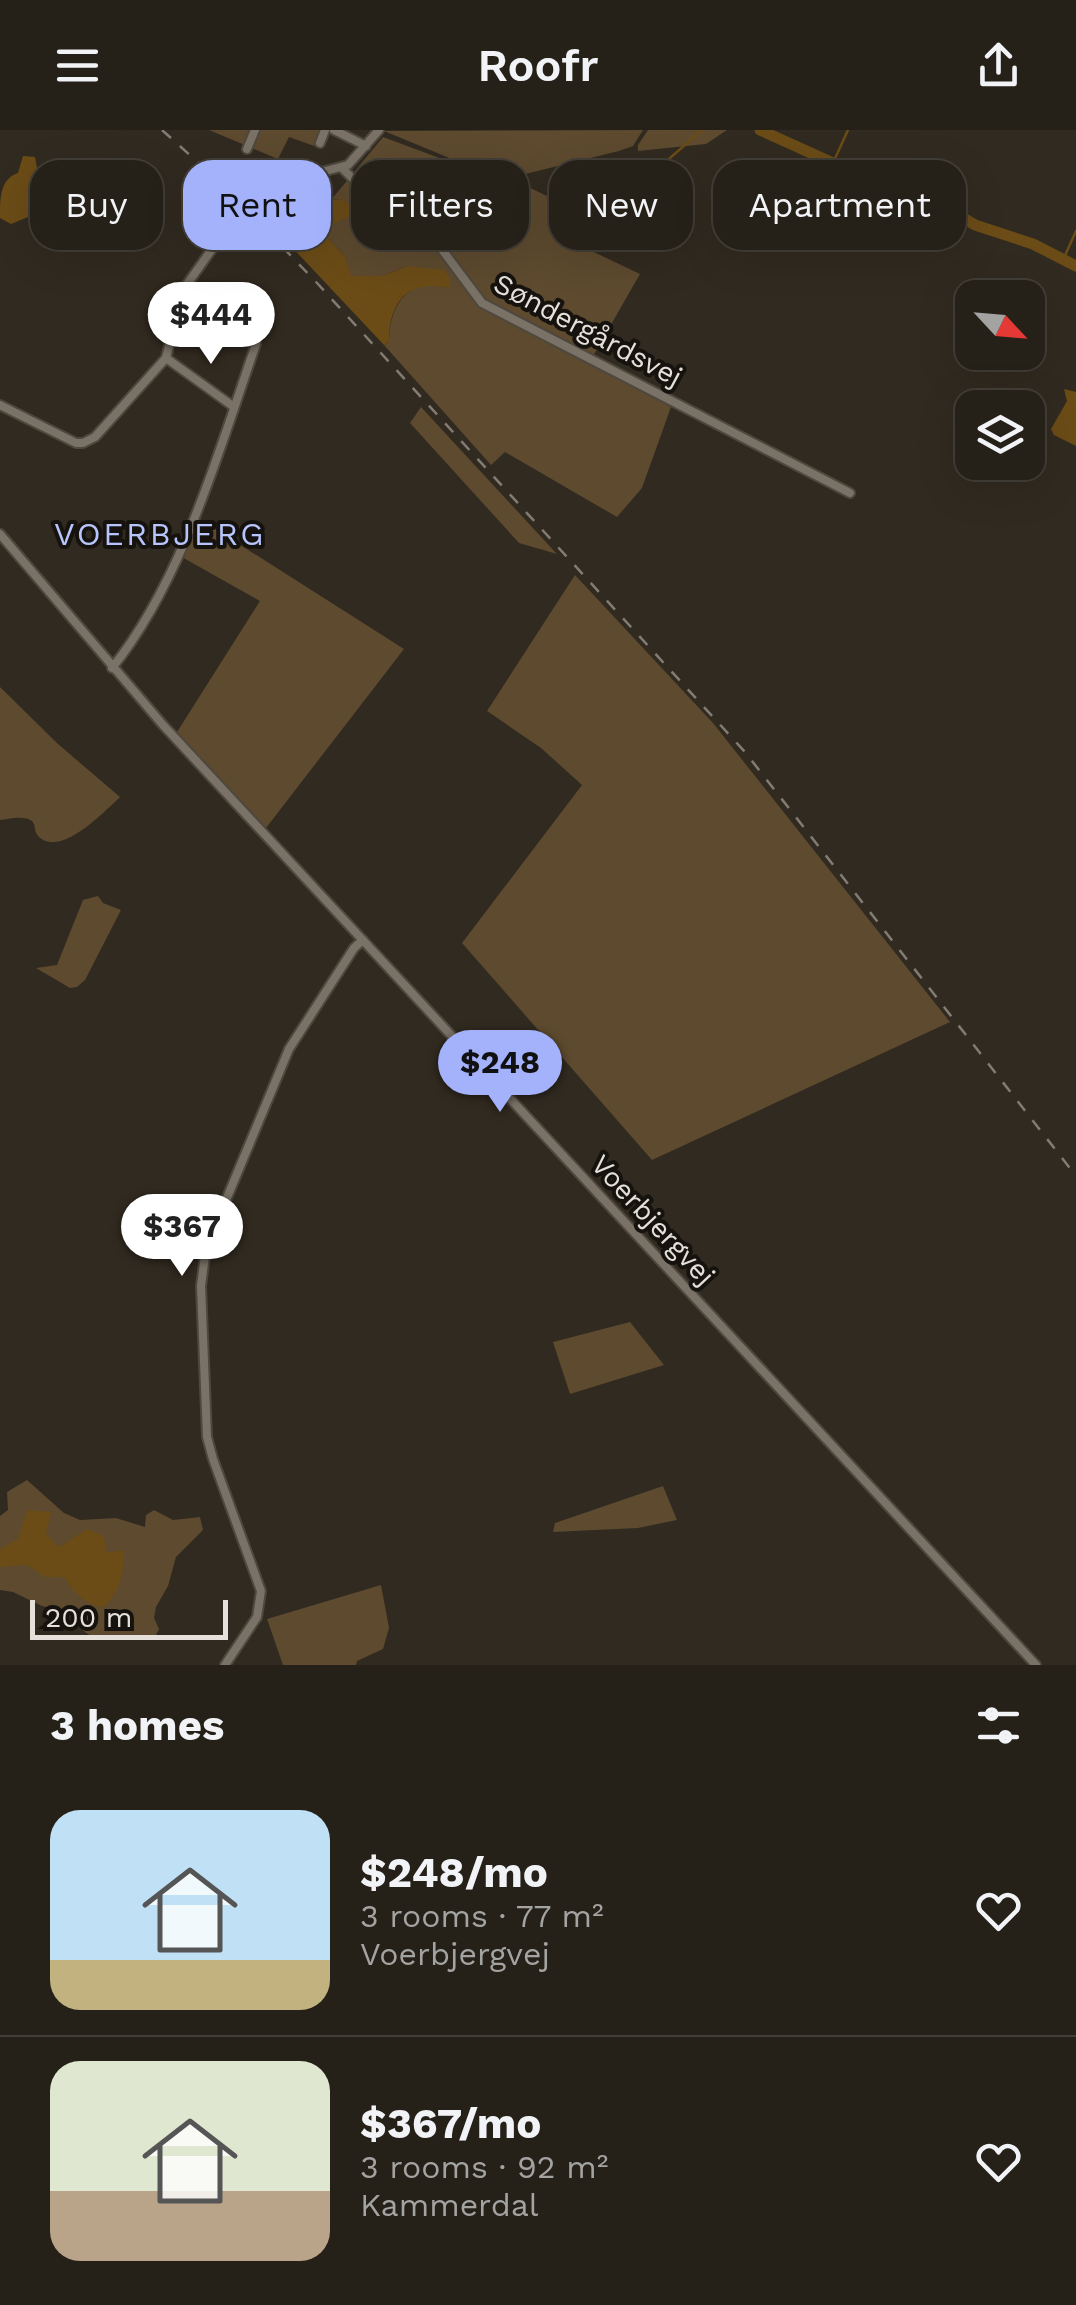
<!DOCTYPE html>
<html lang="en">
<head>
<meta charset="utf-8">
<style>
  body { margin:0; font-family:"Work Sans",sans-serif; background:#2d2821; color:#f1f3f6; height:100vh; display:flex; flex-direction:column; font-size:38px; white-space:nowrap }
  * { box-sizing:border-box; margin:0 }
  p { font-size:32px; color:#a3a3a2 }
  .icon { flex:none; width:55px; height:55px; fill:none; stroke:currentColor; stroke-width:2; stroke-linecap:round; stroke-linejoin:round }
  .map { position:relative; height:1535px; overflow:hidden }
  .sheet { display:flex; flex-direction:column; background:#252018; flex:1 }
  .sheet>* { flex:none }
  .guide { position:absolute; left:30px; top:30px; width:1018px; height:90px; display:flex; gap:20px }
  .needle { width:65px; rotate:116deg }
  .tools { position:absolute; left:955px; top:150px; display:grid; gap:20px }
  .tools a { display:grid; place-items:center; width:90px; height:90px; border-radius:20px; background:#252018; box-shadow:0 10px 40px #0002,0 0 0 2px #423e37; font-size:50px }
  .scale { position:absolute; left:30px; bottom:25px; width:198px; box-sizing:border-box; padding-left:10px; border:5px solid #e5e0da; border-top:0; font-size:28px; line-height:35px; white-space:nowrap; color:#e5e0da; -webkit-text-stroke:8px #16130f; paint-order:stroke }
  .price { position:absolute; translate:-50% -85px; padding:0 22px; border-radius:35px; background:#fff; color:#222; font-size:32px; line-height:65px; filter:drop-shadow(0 2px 5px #0008) }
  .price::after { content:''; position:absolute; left:50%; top:60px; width:30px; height:22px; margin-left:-15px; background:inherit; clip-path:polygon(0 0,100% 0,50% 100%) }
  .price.current { background:#a4b2fc; color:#111 }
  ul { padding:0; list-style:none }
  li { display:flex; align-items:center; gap:30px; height:250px; padding:0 50px }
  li+li { border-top:2px solid #423e37 }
  li span { display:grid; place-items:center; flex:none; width:280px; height:200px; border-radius:30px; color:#555 }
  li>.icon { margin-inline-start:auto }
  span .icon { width:120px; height:120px; fill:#fffc; stroke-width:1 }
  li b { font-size:42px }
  h2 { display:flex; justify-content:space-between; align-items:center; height:120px; padding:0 50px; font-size:42px }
  .tag { padding:0 35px; border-radius:30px; background:#252018; box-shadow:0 10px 40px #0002,0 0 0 2px #423e37; font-size:35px; line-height:90px }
  .tag.current { background:#a4b2fc; color:#111 }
  header { display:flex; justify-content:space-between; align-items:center; height:130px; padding:0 50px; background:#252018; font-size:45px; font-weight:600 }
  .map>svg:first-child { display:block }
  .green { fill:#5d4a2f }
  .water { fill:#6b4c17 }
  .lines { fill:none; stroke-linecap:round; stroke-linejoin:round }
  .stream { stroke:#6b4c17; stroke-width:2.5 }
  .river { stroke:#6b4c17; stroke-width:11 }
  .minor-casing { stroke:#4e483f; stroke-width:12 }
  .minor { stroke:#7a7266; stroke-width:8 }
  .rail { stroke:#827c74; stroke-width:2.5; stroke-dasharray:12 12; stroke-linecap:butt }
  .minor-bridge-casing { stroke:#4e483f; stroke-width:12; stroke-linecap:butt }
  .minor-bridge { stroke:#7a7266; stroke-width:8 }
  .labels { text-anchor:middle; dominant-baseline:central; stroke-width:8; stroke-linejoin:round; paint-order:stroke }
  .street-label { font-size:28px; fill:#e5e0da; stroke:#16130f }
  .quarter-label { font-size:32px; letter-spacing:2.5px; fill:#b8c4fc; stroke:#16130f }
</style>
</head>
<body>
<header><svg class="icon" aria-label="menu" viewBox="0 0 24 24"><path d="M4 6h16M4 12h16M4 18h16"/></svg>Roofr<svg class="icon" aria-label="share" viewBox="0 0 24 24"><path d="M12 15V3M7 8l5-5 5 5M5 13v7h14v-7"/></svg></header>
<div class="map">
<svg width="1076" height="1535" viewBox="0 0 1076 1535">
  <rect width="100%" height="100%" fill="#312a20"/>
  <path class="green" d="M209,0H328L317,17L289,7L278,29Z
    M643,0L633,16L619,21L513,47L493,46L384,1Z
    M648,0H727L706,14L638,21V15Z
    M383,7L504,52L514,50L590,87L577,114L640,144L589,233L671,277L642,358L617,387L505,322L491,335L384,215L389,212C389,174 409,146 448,158L407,136L383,146H350L345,126L325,105L341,69L331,70Z
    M421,277L557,424L519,413L410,293Z
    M198,388L404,519L266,698L177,602L260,471L180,426Z
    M575,445L713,593L950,892L652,1030L462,813L582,655L541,618L487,581Z
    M0,557L58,614L120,667C105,681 60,729 38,706C34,702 36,695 32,691C25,685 8,689 0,690Z
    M98,766L103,773L121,780L85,850L77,857L70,858L36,838L57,835L83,770Z
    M630,1192L664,1235L570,1264L553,1212Z
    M27,1350L64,1383L80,1390L116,1388L145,1397L146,1385L154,1380L173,1390L200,1387L203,1400L176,1427L168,1456L156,1477L154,1488L159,1499L155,1507C116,1506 92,1522 67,1482L42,1476L13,1462L0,1460V1386L8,1380L7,1362Z
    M663,1356L677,1390L638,1398L553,1402L555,1393Z
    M381,1455L389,1498L383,1519L357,1531L356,1535H283L267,1489Z"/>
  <path class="water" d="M23,26L35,27L40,54L30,69L32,79L28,87L11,94L0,88C0,68 0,49 18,43Z
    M341,69L351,75L354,84L329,96L325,105L345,126L351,146H383L407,136L444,140L449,147V158C409,149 389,170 389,212L384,215L287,112L290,110L299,112C304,92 316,70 341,69Z
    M1064,259L1076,262V316L1054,305L1051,299L1067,271Z
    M27,1380L51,1382L46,1404L59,1417L87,1399L104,1406L106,1422L124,1420C124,1444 121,1459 104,1477C86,1476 73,1462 64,1447H45L27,1435L0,1437V1419L18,1409Z"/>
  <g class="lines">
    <path class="stream" d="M833,33L848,0
      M582,105L702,0
      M1063,130L1076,101"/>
    <path class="river" d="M760,0L833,33L925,65L975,95L1033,114L1076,136"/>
    <defs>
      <path id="minor" d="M334,0L366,16
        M320,13L325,0
        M247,19L255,0
        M342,38L357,53L408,74L482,173L850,363
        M256,66L277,54L348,35L379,0
        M166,228L234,277
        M0,275L76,313H83L95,307L166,228L183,160L234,88
        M0,404L163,595L1036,1535
        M112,538C183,450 219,320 256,214C227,203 204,187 177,173
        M225,1535L257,1487L261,1461L213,1329L207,1307L201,1156L206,1118L289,919L354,818L363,810"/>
    </defs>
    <use href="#minor" class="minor-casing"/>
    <use href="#minor" class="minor"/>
    <path class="rail" d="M162,0L221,53L317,153L745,622L1076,1046"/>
    <defs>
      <path id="minor-bridge" d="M234,88L256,66"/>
    </defs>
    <use href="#minor-bridge" class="minor-bridge-casing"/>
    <use href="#minor-bridge" class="minor-bridge"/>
  </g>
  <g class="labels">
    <g class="street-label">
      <text transform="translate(588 200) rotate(28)">Søndergårdsvej</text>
      <text transform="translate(653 1090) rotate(47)">Voerbjergvej</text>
    </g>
    <g class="quarter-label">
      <text x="160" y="404">VOERBJERG</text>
    </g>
  </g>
</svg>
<div class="tools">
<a><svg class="needle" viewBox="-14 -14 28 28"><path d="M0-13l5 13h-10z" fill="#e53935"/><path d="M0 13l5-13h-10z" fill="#a3a3a2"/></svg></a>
<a><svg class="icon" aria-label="layers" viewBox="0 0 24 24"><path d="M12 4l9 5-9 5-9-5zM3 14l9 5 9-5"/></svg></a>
</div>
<div class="scale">200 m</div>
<b class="price" style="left:211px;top:237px">$444</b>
<b class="price current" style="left:500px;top:985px">$248</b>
<b class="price" style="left:182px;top:1149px">$367</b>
<div class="guide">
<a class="tag">Buy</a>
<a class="tag current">Rent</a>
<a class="tag">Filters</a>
<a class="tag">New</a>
<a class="tag">Apartment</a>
</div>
</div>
<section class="sheet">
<h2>3 homes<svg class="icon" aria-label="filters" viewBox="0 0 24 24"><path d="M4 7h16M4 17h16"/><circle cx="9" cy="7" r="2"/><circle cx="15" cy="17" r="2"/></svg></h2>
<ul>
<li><span style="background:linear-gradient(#bfe0f5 75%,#c2b280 0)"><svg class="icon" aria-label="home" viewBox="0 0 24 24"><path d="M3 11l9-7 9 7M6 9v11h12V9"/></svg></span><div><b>$248/mo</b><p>3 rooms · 77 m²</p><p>Voerbjergvej</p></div><svg class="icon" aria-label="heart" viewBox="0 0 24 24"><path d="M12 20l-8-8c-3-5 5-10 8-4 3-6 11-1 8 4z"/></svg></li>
<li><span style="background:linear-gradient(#dfe7d0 65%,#b9a48a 0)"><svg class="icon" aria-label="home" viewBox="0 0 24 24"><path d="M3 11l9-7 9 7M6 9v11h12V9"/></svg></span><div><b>$367/mo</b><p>3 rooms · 92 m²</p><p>Kammerdal</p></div><svg class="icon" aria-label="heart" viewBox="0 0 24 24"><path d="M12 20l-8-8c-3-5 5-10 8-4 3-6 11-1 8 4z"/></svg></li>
</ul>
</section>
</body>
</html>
